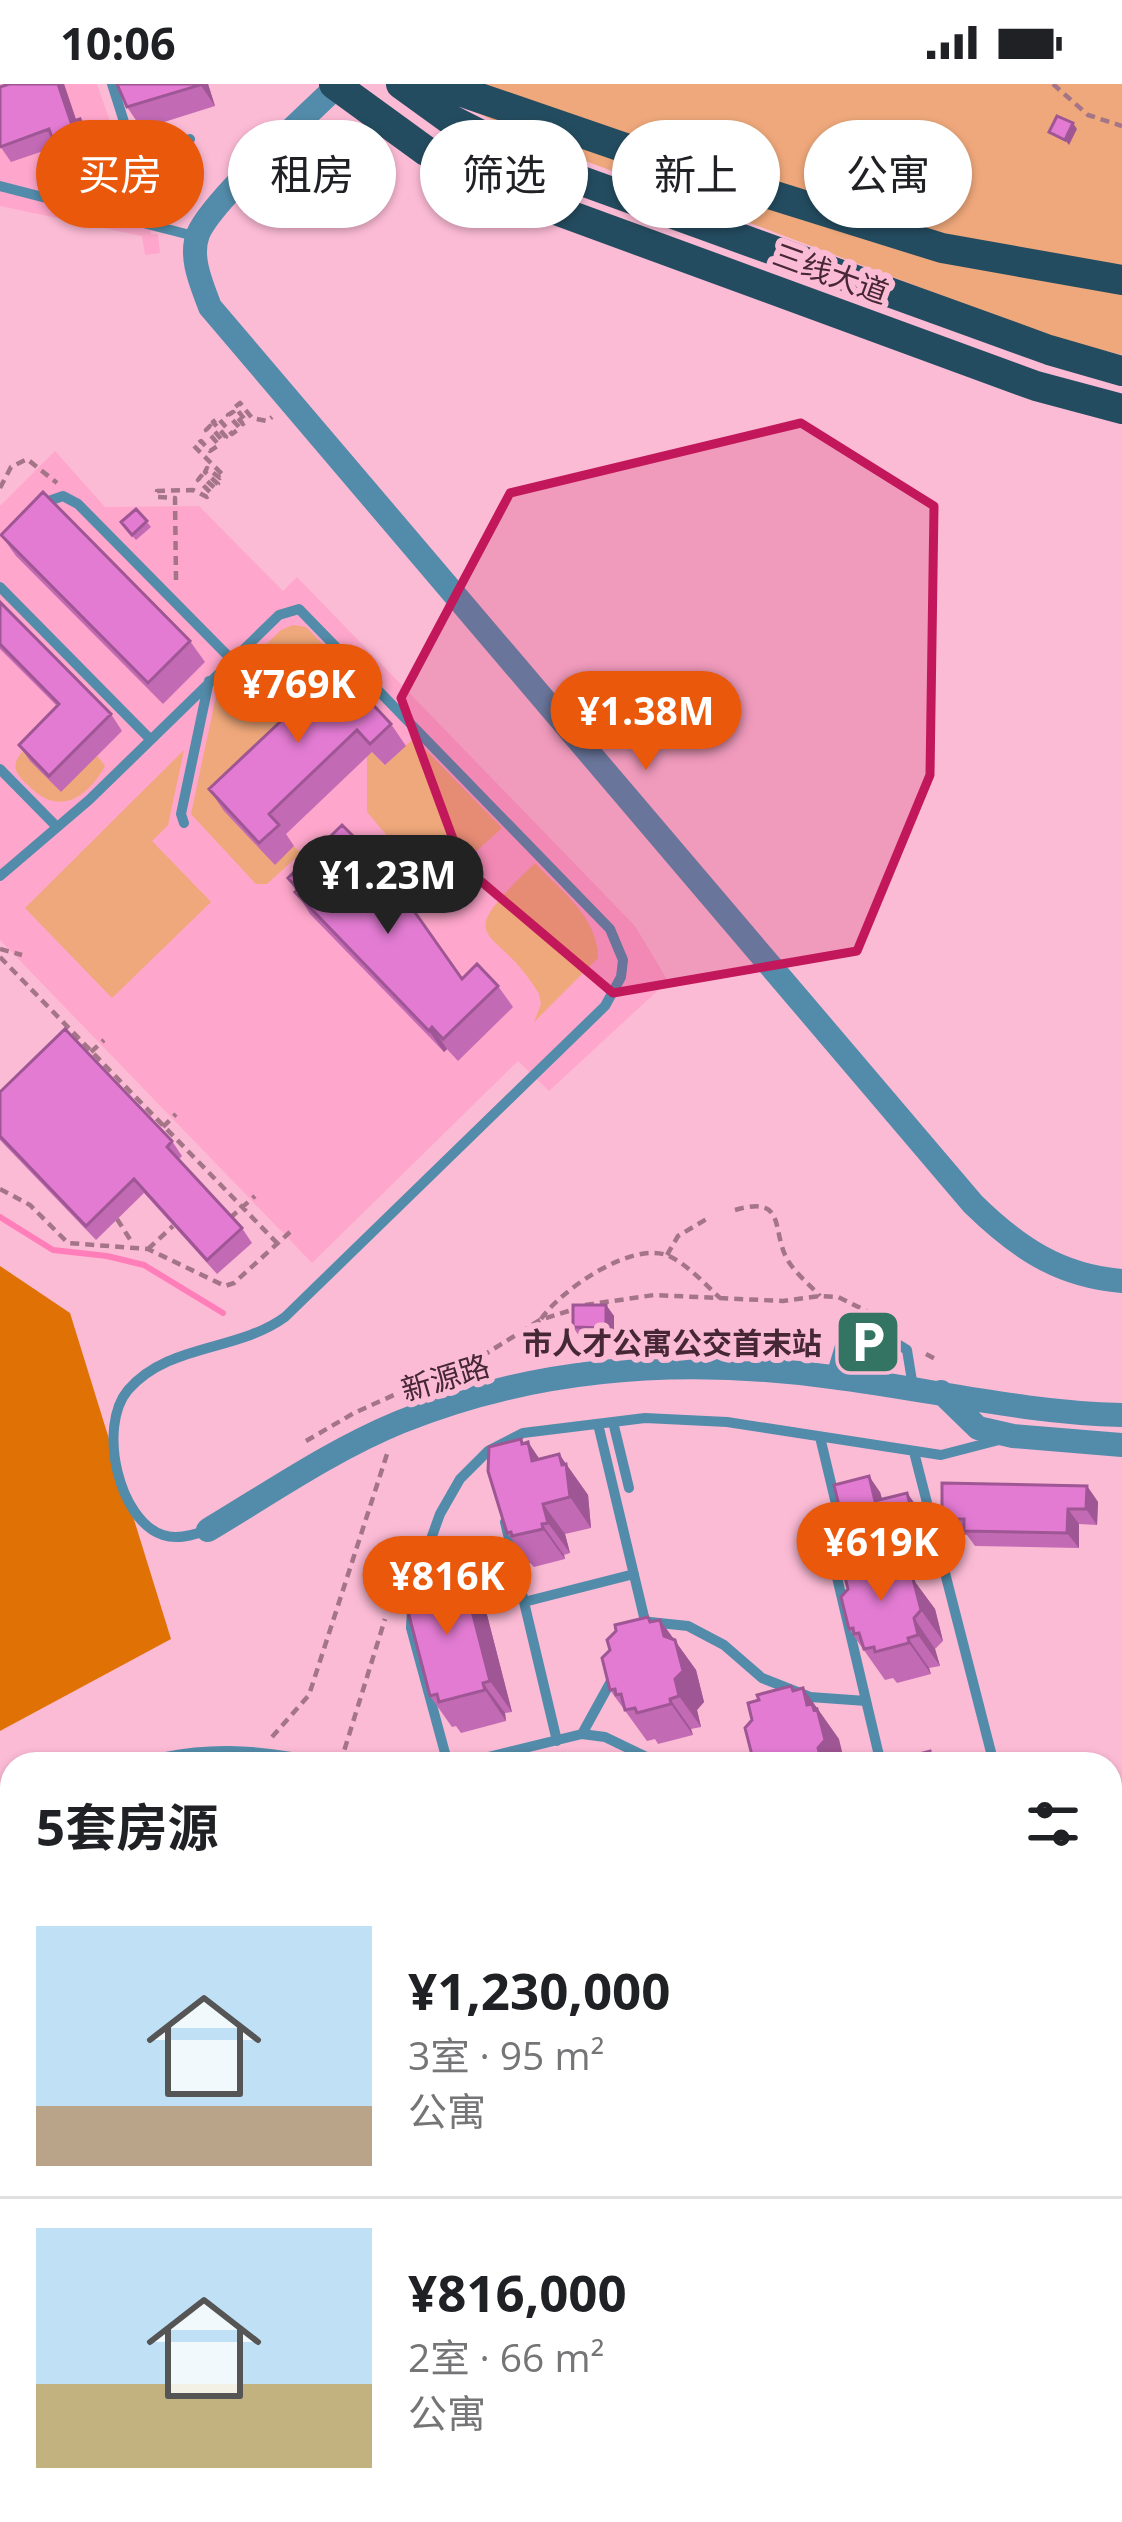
<!DOCTYPE html>
<html lang="zh">
<head>
<meta charset="utf-8">
<style>
  body { margin:0; font-family:"Open Sans","Noto Sans SC",sans-serif; background:#f2f2f2; color:#202124; height:100vh; display:flex; flex-direction:column; font-size:45px; white-space:nowrap }
  * { box-sizing:border-box; margin:0 }
  p { font-size:39px; color:#757577 }
  .icon { flex:none; width:66px; height:66px; fill:none; stroke:currentColor; stroke-width:2; stroke-linecap:round; stroke-linejoin:round }
  .map { position:relative; flex:1; overflow:hidden }
  .panel { position:absolute; left:0px; top:1668px; width:1122px; height:771px; display:flex; flex-direction:column; background:#fff; border-radius:36px 36px 0 0; box-shadow:0 3px 9px #0004 }
  .panel>* { flex:none }
  .hud { position:absolute; left:36px; top:36px; width:1050px; height:108px; display:flex; gap:24px }
  .price { position:absolute; translate:-50% -102px; padding:0 27px; border-radius:42px; background:#ea580c; color:#fff; font-size:39px; line-height:78px; filter:drop-shadow(0 3px 6px #0008) }
  .price::after { content:''; position:absolute; left:50%; top:72px; width:36px; height:27px; margin-left:-18px; background:inherit; clip-path:polygon(0 0,100% 0,50% 100%) }
  .price.selected { background:#222; color:#fff }
  ul { padding:0; list-style:none }
  li { display:flex; align-items:center; gap:36px; height:300px; padding:0 36px }
  li+li { border-top:3px solid #e0e0e0 }
  li span { display:grid; place-items:center; flex:none; width:336px; height:240px; border-radius:0px; color:#555 }
  li>.icon { margin-inline-start:auto }
  span .icon { width:144px; height:144px; fill:#fffc; stroke-width:1 }
  li b { font-size:51px }
  h2 { display:flex; justify-content:space-between; align-items:center; height:144px; padding:0 36px; font-size:51px }
  .chip { padding:0 42px; border-radius:54px; background:#fff; box-shadow:0 3px 9px #0004; font-size:42px; line-height:108px }
  .chip.selected { background:#ea580c; color:#fff }
  .status { display:flex; justify-content:space-between; align-items:center; height:84px; padding:0 60px; background:#fff; direction:ltr }
  .status svg { height:33px; fill:currentColor }
  .map>svg:first-child { display:block }
  .built { fill:#fea6cb }
  .green { fill:#efa87b }
  .forest { fill:#e07104 }
  .lines { fill:none; stroke-linecap:round; stroke-linejoin:round }
  .stream { stroke:#ff7eb9; stroke-width:6 }
  .path { stroke:#a47487; stroke-width:4.5; stroke-dasharray:9 6; stroke-linecap:butt }
  .service { stroke:#538caa; stroke-width:10 }
  .minor { stroke:#538caa; stroke-width:21 }
  .tertiary { stroke:#538caa; stroke-width:24 }
  .primary { stroke:#244c60; stroke-width:30 }
  .wall { fill:#c36ab5 }
  .shaded-wall { fill:#9f5694 }
  .building { fill:#e37bd3; stroke:#9f5694; stroke-width:3 }
  .marked { fill:#c2185b; fill-opacity:0.2; stroke:#c2185b; stroke-width:9; stroke-linejoin:round }
  .labels { text-anchor:middle; dominant-baseline:central; stroke-width:12; stroke-linejoin:round; paint-order:stroke }
  .street-label { font-size:30px; fill:#462734; stroke:#fcbbd5 }
  .poi-label { font-size:30px; font-weight:bold; fill:#462734; stroke:#fcbbd5; text-anchor:end }
</style>
</head>
<body>
<div class="status"><b>10:06</b><svg viewBox="0 0 49 12"><path d="M0 12V9h3v3zM5 12V6h3v6zM10 12V3h3v9zM15 12V0h3v12zM26 1h20v11H26zM47 4h2v5h-2z"/></svg></div>
<div class="map">
<svg width="1122" height="2438" viewBox="0 0 1122 2438">
  <rect width="100%" height="100%" fill="#fcbbd5"/>
  <path class="built" d="M0,0H97L128,89L146,88L151,150H158L160,169L145,171L142,152L0,122Z
    M55,367L105,423L199,422L283,507L297,493L635,842L668,897L549,1007L518,977L312,1179L0,856V422Z"/>
  <path class="green" d="M428,0H1122V271L1052,253L559,67L454,18Z
    M293,541L306,543L342,580L315,606L274,781L294,762L301,769L267,800H256L191,730L217,608L281,546Z
    M63,628L105,682C87,714 59,733 29,702C23,696 13,689 16,678C20,665 53,639 63,628Z
    M414,654L502,744L450,791C416,796 388,751 367,728V663L385,681Z
    M184,666L168,741L152,757L211,818L112,914L25,824Z
    M535,779C561,807 598,833 598,874L534,938L541,920L539,910C496,836 446,865 535,779Z"/>
  <path class="forest" d="M0,1182L70,1229L171,1555L0,1647Z"/>
  <g class="lines">
    <path class="stream" d="M0,1133L53,1166L107,1172L144,1181L223,1229"/>
    <path class="path" d="M1053,0L1088,31L1122,42
      M0,404L11,383L27,375L57,399
      M176,496L175,414L157,413V407L193,406L207,413L211,409L198,396L201,392L215,404L218,400L205,388L207,384L220,394L223,391L194,362L201,357L210,367L219,361L206,346L210,342L222,356L226,353L213,338L218,334L232,350L240,344L228,331L233,328L243,340L246,337L235,323L240,319L252,334L267,337L272,333
      M0,865L22,871
      M0,873L277,1159
      M91,968L104,956
      M163,1043L176,1030
      M0,1105L30,1121L68,1159L148,1165L225,1202L234,1199L290,1148
      M735,1126C787,1111 771,1145 787,1175C795,1189 809,1200 820,1212
      M230,1134L255,1112
      M117,1135L133,1160
      M148,1165L173,1142
      M667,1171L678,1152L710,1133
      M585,1221L654,1211L783,1217L820,1212L838,1213L885,1236
      M541,1235C561,1206 632,1156 669,1172C688,1181 705,1200 720,1214
      M926,1270L937,1276
      M306,1357L354,1329L487,1269L540,1236L575,1225
      M272,1653L309,1611L388,1367
      M340,1680L385,1535
      M807,2427L949,2438
      M536,2438L587,2427"/>
    <path class="service" d="M112,0L132,63L144,68L190,55
      M0,102L194,152
      M40,420L63,412L78,420L232,576
      M0,503L150,655
      M0,685L57,743
      M184,739L181,730L209,597
      M0,792L89,716L279,531L299,525L610,845L623,876L621,893L605,922L285,1233C237,1268 169,1259 128,1306C97,1343 119,1437 163,1451C177,1456 194,1451 208,1446
      M831,1292L842,1255C864,1242 888,1253 907,1266L913,1303
      M613,1338L629,1404
      M598,1340L645,1537L642,1543
      M820,1353L854,1495
      M914,1368L994,1680
      M823,1434L881,1680
      M505,1438L557,1657
      M895,1489L942,1477
      M524,1518L634,1490
      M650,1538L688,1542L724,1561L762,1594L810,1613L866,1617
      M582,1650L615,1590
      M448,1680L411,1544L413,1505L440,1430L460,1395L488,1367L523,1349L645,1334L727,1338L941,1371L999,1356
      M460,1680L582,1650L605,1653L661,1680
      M1110,2081L1122,2070"/>
    <path class="minor" d="M668,2438L669,2427"/>
    <path class="tertiary" d="M339,0C309,30 212,116 198,150C189,174 202,201 210,223L973,1120C1017,1163 1059,1192 1122,1197
      M941,1308L978,1344L1013,1352L1122,1361
      M208,1446C270,1409 332,1366 400,1338C538,1282 685,1273 832,1293C929,1305 1024,1329 1122,1331
      M166,1680C210,1671 249,1673 292,1680
      M0,1789L12,1779
      M1110,2015L1122,2028"/>
    <path class="primary" d="M334,0L426,67L531,117L1036,302L1122,325
      M401,0L448,34L546,84L1049,266L1122,287
      M439,0L663,77L942,164L1122,196"/>
  </g>
  <path class="wall" d="M9,0H64L76,36L91,50L102,81L71,92L60,76L55,63L11,78L0,62Z
    M117,0H208L215,22L142,45L127,23Z
    M136,425L151,443L136,456L125,444Z
    M1,451L190,557L205,578L163,620L16,472Z
    M0,518L111,630L122,647L61,708L30,677L19,661L57,622L0,565Z
    M299,584L391,640L406,662L385,681L372,668L286,750L294,762L275,781L224,727L209,705L314,606Z
    M362,761L377,782L368,792L462,895L498,902L513,923L458,977L447,965L444,968L310,830L288,794Z
    M0,1008L172,1057L182,1072L179,1075L242,1144L252,1159L217,1190L144,1109L96,1156L0,1056Z
    M606,1221L614,1232V1255H581L573,1243Z
    M528,1358L539,1375L559,1370L588,1411L591,1444L565,1450L570,1469L564,1471L565,1475L534,1483L530,1479H529L507,1449L523,1359Z
    M1087,1402L1098,1418L1097,1441L1079,1440V1464L975,1462L967,1451H953L942,1435Z
    M880,1408L882,1415L919,1425L928,1461L887,1472L890,1477L898,1475L935,1525L943,1557L935,1565L940,1582L929,1584L931,1590L897,1599L893,1594L885,1596L849,1545L848,1505L854,1486L860,1479L849,1463Z
    M460,1497L486,1527L512,1628L505,1629L506,1637L461,1649L456,1642L452,1643L430,1612Z
    M648,1533L652,1538L660,1536L696,1586L704,1618L697,1626L701,1643L691,1645L693,1651L658,1660L655,1655L647,1657L610,1606Z"/>
  <path class="shaded-wall" d="M58,0H64L82,53L71,38Z
    M200,0H208L215,22Z
    M80,35L91,50L102,81L91,65Z
    M1073,39L1077,45L1069,61L1065,56Z
    M432,943L447,965L444,968L429,947Z
    M606,1221L614,1232V1255L606,1244Z
    M521,1355L531,1370L528,1358L549,1389L554,1407Z
    M559,1370L588,1411L591,1444L570,1413Z
    M869,1392L880,1408L887,1434L875,1417Z
    M1087,1402L1098,1418L1097,1441L1086,1425Z
    M907,1409L919,1425L928,1461L916,1444Z
    M543,1420L565,1450L570,1469L548,1439Z
    M1068,1425L1079,1440V1464L1067,1449Z
    M542,1440L564,1471L565,1475L543,1445Z
    M898,1475L935,1525L943,1557L921,1526L902,1491Z
    M455,1490L467,1507L464,1496L486,1527L512,1628L490,1597Z
    M914,1534L935,1565L940,1582L918,1551Z
    M660,1536L696,1586L704,1618L697,1626L701,1643L679,1612Z
    M908,1554L929,1584L931,1590L909,1559Z
    M483,1599L505,1629L506,1637L485,1606Z
    M803,1604L839,1655L845,1680H822Z
    M670,1615L691,1645L693,1651L671,1620Z"/>
  <path class="building" d="M9,0H58L71,38L80,35L91,65L60,76L49,45L0,63V3Z
    M117,0H200V1L127,23Z
    M1057,32L1073,39L1065,56L1049,48Z
    M43,408L190,557L148,599L1,451Z
    M136,425L147,437L132,451L121,438Z
    M0,518L111,630L49,692L19,661L59,620L0,560Z
    M320,564L391,640L370,660L357,646L269,730L279,741L259,759L209,705L317,603L299,584Z
    M342,741L362,761L347,776L414,827L462,895L477,880L498,902L443,955L432,943L429,947L295,808L298,805L288,794Z
    M65,945L172,1057L167,1063L242,1144L207,1176L134,1095L86,1142L0,1052V1008Z
    M573,1221H606V1244L573,1243Z
    M521,1355L522,1360L528,1358L532,1377L559,1370L562,1381L566,1380L570,1413L543,1420L548,1439L542,1440L543,1445L512,1452L511,1448L507,1449L488,1387L489,1363Z
    M869,1392L875,1417L907,1409L916,1444L849,1463L834,1401Z
    M942,1399L1087,1402L1086,1425H1068L1067,1449L964,1447V1435H942Z
    M887,1472L888,1477L898,1475L902,1491L913,1495L921,1526L914,1534L918,1551L908,1554L909,1559L875,1568L874,1563L864,1565L859,1549L854,1550L853,1544L849,1545L841,1513L848,1505L844,1489L854,1486L853,1480Z
    M455,1490L457,1498L464,1496L490,1597L483,1599L485,1606L439,1618L437,1610L430,1612L404,1512L412,1510L409,1503Z
    M648,1533L650,1538L660,1536L664,1552L675,1556L683,1587L675,1595L679,1612L670,1615L671,1620L637,1629L635,1624L625,1626L621,1610L616,1611L615,1605L610,1606L602,1574L610,1566L607,1556L616,1547L615,1541Z
    M791,1602L793,1607L803,1604L807,1621L812,1620L814,1626L817,1625L825,1656L818,1664L822,1680H764L753,1675L745,1644L752,1636L748,1619L759,1616L757,1611Z
    M930,1667L931,1672L942,1670L944,1680H897L896,1676Z"/>
  <path class="marked" d="M801,339L934,422L930,691L857,867L613,909L463,782L401,614L510,409Z"/>
  <defs>
    <symbol id="parking-square" viewBox="-11 -11 22 22"><rect x="-9" y="-9" width="18" height="18" rx="4" fill="#337462" stroke="#fcbbd5"/><path d="M-3.5-5.5H1a3.5 3.5 0 0 1 0 7H-1V5.5H-3.5ZM-1-3.4V-.6H.8a1.4 1.4 0 0 0 0-2.8Z" fill="#fff"/></symbol>
  </defs>
  <g fill-rule="evenodd">
    <use href="#parking-square" x="830" y="1220" width="76" height="76"/>
  </g>
  <g class="labels">
    <g class="street-label">
      <text transform="translate(831 189) rotate(20)">三线大道</text>
      <text transform="translate(445 1293) rotate(-17)">新源路</text>
    </g>
    <g class="poi-label">
      <text x="822" y="1258">市人才公寓公交首末站</text>
    </g>
  </g>
</svg>
<b class="price" style="left:298px;top:662px">¥769K</b>
<b class="price" style="left:646px;top:689px">¥1.38M</b>
<b class="price selected" style="left:388px;top:853px">¥1.23M</b>
<b class="price" style="left:881px;top:1520px">¥619K</b>
<b class="price" style="left:447px;top:1554px">¥816K</b>
<div class="hud">
<a class="chip selected">买房</a>
<a class="chip">租房</a>
<a class="chip">筛选</a>
<a class="chip">新上</a>
<a class="chip">公寓</a>
</div>
<section class="panel">
<h2>5套房源<svg class="icon" aria-label="filters" viewBox="0 0 24 24"><path d="M4 7h16M4 17h16"/><circle cx="9" cy="7" r="2"/><circle cx="15" cy="17" r="2"/></svg></h2>
<ul>
<li><span style="background:linear-gradient(#bfe0f5 75%,#b9a48a 0)"><svg class="icon" aria-label="home" viewBox="0 0 24 24"><path d="M3 11l9-7 9 7M6 9v11h12V9"/></svg></span><div><b>¥1,230,000</b><p>3室 · 95 m²</p><p>公寓</p></div></li>
<li><span style="background:linear-gradient(#bfe0f5 65%,#c2b280 0)"><svg class="icon" aria-label="home" viewBox="0 0 24 24"><path d="M3 11l9-7 9 7M6 9v11h12V9"/></svg></span><div><b>¥816,000</b><p>2室 · 66 m²</p><p>公寓</p></div></li>
</ul>
</section>
</div>
</body>
</html>
